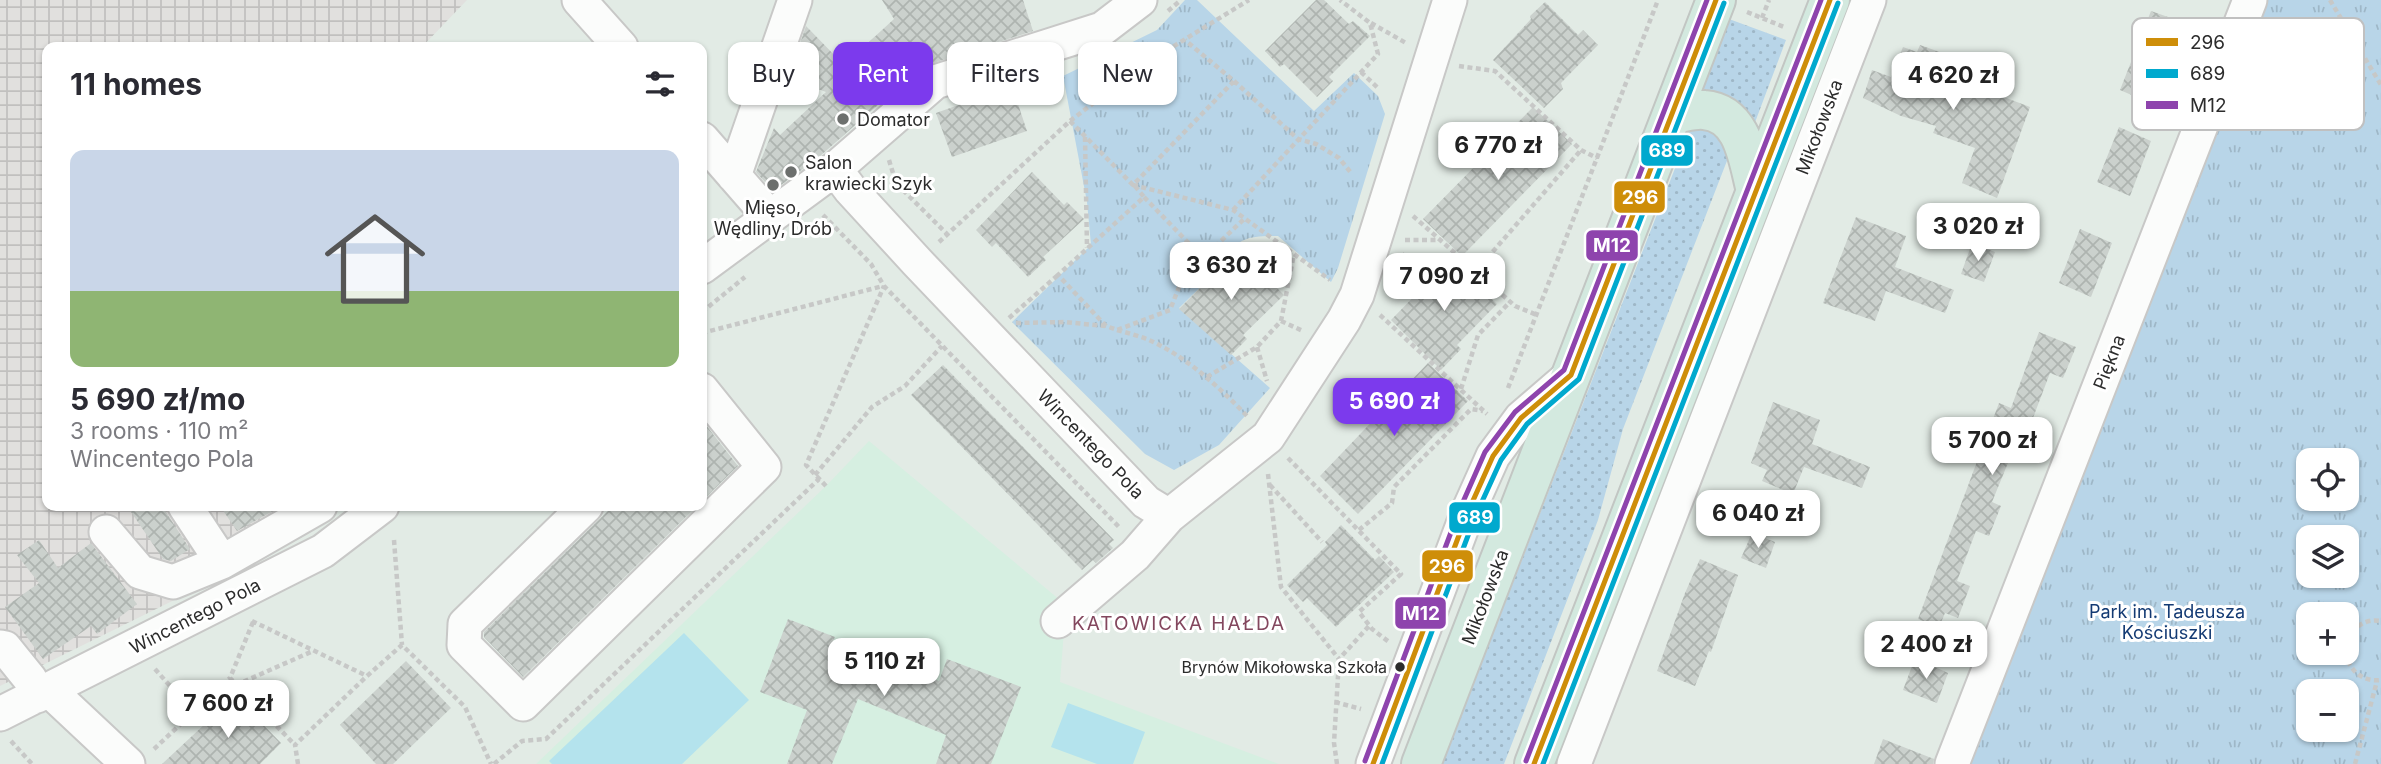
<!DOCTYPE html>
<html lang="en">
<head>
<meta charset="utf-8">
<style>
  body { margin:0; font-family:Inter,sans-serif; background:#f7f7f7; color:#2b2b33; height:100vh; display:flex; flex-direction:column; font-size:26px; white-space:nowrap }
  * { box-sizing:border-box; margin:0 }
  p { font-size:23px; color:#7c7c81 }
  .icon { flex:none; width:38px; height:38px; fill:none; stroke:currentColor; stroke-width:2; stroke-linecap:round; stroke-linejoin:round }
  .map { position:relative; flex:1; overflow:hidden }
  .sheet { position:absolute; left:42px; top:42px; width:665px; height:469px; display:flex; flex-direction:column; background:#fff; border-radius:14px; box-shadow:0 2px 5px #0004 }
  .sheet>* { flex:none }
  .banner { position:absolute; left:728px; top:42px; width:665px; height:63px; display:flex; gap:14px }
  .fabs { position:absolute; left:2296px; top:448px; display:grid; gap:14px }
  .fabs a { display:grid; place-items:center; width:63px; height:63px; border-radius:14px; background:#fff; box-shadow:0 2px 5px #0004; font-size:35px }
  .price { position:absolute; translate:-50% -60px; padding:0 16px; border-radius:14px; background:#fff; color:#222; font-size:23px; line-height:46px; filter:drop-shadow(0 2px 4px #0008) }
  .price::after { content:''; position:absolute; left:50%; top:42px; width:21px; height:16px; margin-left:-10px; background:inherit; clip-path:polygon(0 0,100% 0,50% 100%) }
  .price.selected { background:#7c3aed; color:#fff }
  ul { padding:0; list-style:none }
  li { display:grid; align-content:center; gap:14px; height:371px; padding:0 28px }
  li+li { border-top:2px solid #e1e1e2 }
  li span { display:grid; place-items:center; height:217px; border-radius:14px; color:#555 }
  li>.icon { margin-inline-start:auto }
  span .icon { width:126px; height:126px; fill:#fffc; stroke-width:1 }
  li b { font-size:30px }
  h2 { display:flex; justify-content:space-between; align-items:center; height:84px; padding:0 28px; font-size:30px }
  .tag { padding:0 24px; border-radius:14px; background:#fff; box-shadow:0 2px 5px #0004; font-size:24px; line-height:63px }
  .tag.selected { background:#7c3aed; color:#fff }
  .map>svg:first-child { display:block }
  .industrial { fill:url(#industrial-grid) }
  .education { fill:#d6efe1 }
  .grass { fill:url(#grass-dots) }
  .park { fill:url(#park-tufts); fill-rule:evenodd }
  .pitch { fill:#b4e3ed }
  .building { fill:url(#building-cross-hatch) }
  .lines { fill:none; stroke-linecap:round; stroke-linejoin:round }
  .minor-casing { stroke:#c8c8c7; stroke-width:37 }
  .major-casing { stroke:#c2c6c3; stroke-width:42 }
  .path { stroke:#c7c8c7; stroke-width:4.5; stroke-dasharray:5 3.5; stroke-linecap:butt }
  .minor { stroke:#fbfcfb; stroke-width:33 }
  .major { stroke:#d3e9df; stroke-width:38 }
  .bus-1-casing { stroke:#fff; stroke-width:10 }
  .bus-2-casing { stroke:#fff; stroke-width:10 }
  .bus-3-casing { stroke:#fff; stroke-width:10 }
  .bus-1 { stroke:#ce8e09; stroke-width:5 }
  .bus-2 { stroke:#00a9ce; stroke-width:5 }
  .bus-3 { stroke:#8e44ad; stroke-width:5 }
  .poi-dot { fill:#6c6f6d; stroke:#fff; stroke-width:2.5 }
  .bus-dot { fill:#2c2c2c; stroke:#fff; stroke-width:2.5 }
  .labels { text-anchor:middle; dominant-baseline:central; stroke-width:6; stroke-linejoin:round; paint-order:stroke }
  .bus-label { font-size:16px; fill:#2c2c2c; stroke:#fff; text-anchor:end }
  .poi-label { font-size:18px; fill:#2c2c2c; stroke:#fff; text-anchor:start }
  .street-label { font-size:18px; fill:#2c2c2c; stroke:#fff }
  .park-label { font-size:18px; fill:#133a73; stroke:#fff }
  .neighbourhood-label { font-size:19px; letter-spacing:2px; fill:#83475e; stroke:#fff }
  .key { fill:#fff; stroke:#c0c0c0; stroke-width:2 }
  .key-label { font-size:19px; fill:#2c2c2c }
  .line-badge { stroke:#fff; stroke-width:2.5 }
  .badge-label { font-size:19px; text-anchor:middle; font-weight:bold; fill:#fff }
</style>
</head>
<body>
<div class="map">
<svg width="2381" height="764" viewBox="0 0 2381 764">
  <defs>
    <pattern id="industrial-grid" width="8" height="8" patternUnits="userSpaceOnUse" patternTransform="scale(1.75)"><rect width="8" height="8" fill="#e1e0de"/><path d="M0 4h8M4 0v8" fill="none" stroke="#c1c0bf"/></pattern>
    <pattern id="grass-dots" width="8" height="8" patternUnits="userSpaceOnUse" patternTransform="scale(1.75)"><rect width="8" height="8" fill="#b8d5e8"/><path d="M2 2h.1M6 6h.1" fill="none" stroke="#9eb7c7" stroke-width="1.8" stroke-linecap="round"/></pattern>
    <pattern id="park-tufts" width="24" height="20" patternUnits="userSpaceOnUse" patternTransform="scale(1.75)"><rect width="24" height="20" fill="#b8d5e8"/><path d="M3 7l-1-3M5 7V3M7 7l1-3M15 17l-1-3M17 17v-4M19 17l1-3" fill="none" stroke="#9eb7c7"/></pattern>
    <pattern id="building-cross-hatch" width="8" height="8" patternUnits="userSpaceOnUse" patternTransform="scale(1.75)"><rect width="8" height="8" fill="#cbd1cd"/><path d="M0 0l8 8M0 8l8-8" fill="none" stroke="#aeb4b0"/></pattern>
  </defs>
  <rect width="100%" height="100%" fill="#e2ebe5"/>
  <path class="industrial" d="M0,0H467L422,47H47V506H315L327,520L308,534L0,686Z"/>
  <path class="education" d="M869,441L1066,605L1060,682L1279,764H536L826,486Z"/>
  <path class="grass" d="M1729,19L1786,40L1754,125L1700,94Z
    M1711,125L1730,153L1623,429L1598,520L1504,764H1442L1690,130Z"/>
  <path class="park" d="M1185,0H1197L1314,111L1354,73L1378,96L1385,114L1338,268L1331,282L1278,236C1242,236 1241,239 1216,264L1219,269L1179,308L1270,388L1219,445L1174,470L1145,454L1012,322L1091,245L1087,202L1063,76L1157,30Z
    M2263,0H2381V764H1957ZM2308,460H2347V499H2308ZM2308,537H2347V576H2308ZM2308,614H2347V653H2308ZM2308,691H2347V730H2308Z"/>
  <path class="pitch" d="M684,633L749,700L682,764H552L549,761Z
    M1068,703L1145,732L1133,764H1097L1051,747Z"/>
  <path class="building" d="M882,0H1023L1033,31L921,67L819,157L773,191L756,172L774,128L780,135L826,92L788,78L806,26L844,65L894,19Z
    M1316,0H1324L1349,24L1353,21L1370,36L1329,77L1333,81L1317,97L1284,64L1280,67L1265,51Z
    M1545,2L1578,35L1583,30L1598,45L1561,83L1563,89L1544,108L1493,60L1531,19L1530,16Z
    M2151,11L2185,23L2159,91L2148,87L2143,100L2120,90Z
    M1920,45L1962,60L1954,78L2030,107L1997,198L1962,183L1975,148L1933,133L1936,126L1901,116L1863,98L1872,70L1891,77L1903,47L1917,52Z
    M1012,86L1027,131L952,157L936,113Z
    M1533,107L1572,144L1462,256L1423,219Z
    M2119,127L2151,141L2130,196L2097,182Z
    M1032,172L1064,205L1067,202L1084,219L1043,257L1046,260L1028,277L996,243L992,247L976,230Z
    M1856,217L1906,236L1895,267L1954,290L1945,313L1886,291L1875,321L1823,303Z
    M2080,229L2112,243L2091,297L2059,283Z
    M1972,243L1995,252L1984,282L1961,274Z
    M1232,248L1264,281L1267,278L1284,295L1243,335L1247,339L1231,355L1179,309L1219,269L1216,265Z
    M1447,256L1497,304L1457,345L1461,349L1441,370L1391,320L1431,279L1428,276Z
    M2039,332L2076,347L2063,378L2050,373L2019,455L2012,453L1992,502L2001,506L1989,536L1976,531L1957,581L1970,586L1958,618L1945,613L1939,627L1918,619L1999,403L2011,408Z
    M1428,363L1468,401L1358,514L1320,476Z
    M943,365L1114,540L1109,544L1113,548L1096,563L1093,560L1082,570L911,395Z
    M1773,402L1820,420L1812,444L1870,467L1862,488L1804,467L1793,494L1762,481L1767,470L1751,463Z
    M702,420L738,466L702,501Z
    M127,506H162L190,549L171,561L163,559Z
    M220,506H282L237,531Z
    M613,506H697L523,677L484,637V632Z
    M1341,525L1375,560L1379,556L1394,572L1336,627L1307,598L1303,602L1287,585L1327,545L1325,542Z
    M1752,533L1775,542L1766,568L1741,558Z
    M39,540L58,568L91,543L137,604L97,634L91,626L43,659L5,607L39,583L17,555Z
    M1700,559L1738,575L1711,652L1709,651L1695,686L1657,671L1685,593Z
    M788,619L835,637L832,643L873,659L875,655L939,681L947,659L1021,687L991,764H936L946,735L858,699L832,764H787L807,710L760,692Z
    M1915,658L1948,673L1937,703L1903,690Z
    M406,661L451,708L393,764H376L340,725Z
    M235,696L281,743L260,764H162Z
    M1883,739L1934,759L1933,764H1874Z"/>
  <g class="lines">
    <defs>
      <path id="minor" d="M579,0L621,47
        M702,139L770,217
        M835,169L850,189L917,262L1146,502L1169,516L1268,437L1344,320L1357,295L1450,0
        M734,176L795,0
        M702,267L835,169L935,82L1102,29L1140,0
        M185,506L222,562
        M586,506L465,624L464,645L523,704L764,467L702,390
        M106,532L140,572L173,582L222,562L320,506
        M1058,621L1135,555L1169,516
        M0,647L5,648L30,679L37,696
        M49,690L128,764
        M0,714L323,551L382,506
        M1373,764L1467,514L1493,456L1521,418L1571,375
        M1574,764L1869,0
        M1952,764L2250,0"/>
      <path id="major" d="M1672,114C1682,113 1694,109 1704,110C1744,113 1748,161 1756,191
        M1421,764L1716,0
        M1534,764L1830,0"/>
    </defs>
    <use href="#minor" class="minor-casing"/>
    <use href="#major" class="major-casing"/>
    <path class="path" d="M2330,0L2381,85
      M1168,11L1181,0
      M1747,12L1784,27
      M1762,18L1769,0
      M1371,23L1406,43
      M1459,66L1495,71L1581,150L1597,158
      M1361,72L1378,88
      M1234,81L1298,139L1316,144L1339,158L1352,174
      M1070,121L1133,185L1234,81L1185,40
      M1085,137L1087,248
      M889,160L896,183L947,234
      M1133,185L1233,210L1330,280
      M1135,186L1144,197L1058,275L1106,326L1117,330L1170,310L1183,277L1244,219
      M1144,197L1203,258
      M1233,210L1378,54L1370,23L1340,0
      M823,215L871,264L884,286L1120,528
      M1413,216L1515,306L1537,315
      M1405,240H1440
      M939,242L1070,121L1143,65L1249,0
      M1402,254L1424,275
      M1476,271L1581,150
      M702,312L745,277
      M1380,315L1487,414
      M1009,318L1058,275
      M1281,321L1303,331
      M1016,323L1065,322L1105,326
      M1117,330C1128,333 1139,336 1149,340C1187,357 1219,387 1248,417
      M702,333L883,286
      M1257,347L1267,381
      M1207,377L1257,347L1281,321L1294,254
      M1508,388L1658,0
      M1461,389L1478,335L1510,302
      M1288,458L1401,574L1359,612L1372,629L1389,642
      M1268,474L1281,587L1339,659
      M815,475L872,407L905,386L942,346
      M1270,485L1322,542
      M826,486L806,465L884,286
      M1359,530L1392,503L1394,487L1471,409L1483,411
      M394,540L402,645
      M252,621L367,676L402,645L465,707L491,764
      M253,622L230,678L295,745
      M2347,639C2355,627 2365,618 2381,621
      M2345,653C2350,671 2362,682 2381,680
      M155,669L193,712
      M236,685L313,651
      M1335,702L1361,709
      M11,741L32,764
      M154,749L230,678
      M298,764L295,745L367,676
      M494,764L522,741L546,739L819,479
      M1337,764L1334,743L1339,659L1369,626
      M2355,764L2377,681"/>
    <use href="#minor" class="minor"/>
    <use href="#major" class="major"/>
    <defs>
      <path id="bus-1" d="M1373,764L1467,514L1493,456L1521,418L1571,375L1716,0
        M1534,764L1830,0"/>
      <path id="bus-2" d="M1382,764L1475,517L1501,460L1527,424L1579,379L1724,3
        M1543,764L1838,3"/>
      <path id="bus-3" d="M1365,761L1459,511L1485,452L1515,412L1564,370L1707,0
        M1526,761L1821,0"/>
    </defs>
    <use href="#bus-1" class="bus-1-casing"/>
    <use href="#bus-2" class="bus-2-casing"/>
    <use href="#bus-3" class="bus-3-casing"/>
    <use href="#bus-1" class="bus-1"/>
    <use href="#bus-2" class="bus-2"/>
    <use href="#bus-3" class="bus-3"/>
  </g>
  <g class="poi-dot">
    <circle cx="843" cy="119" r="7"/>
    <circle cx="791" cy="172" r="7"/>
    <circle cx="773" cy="185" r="7"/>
  </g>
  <circle class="bus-dot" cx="1400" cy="667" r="6"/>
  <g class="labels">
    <g class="bus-label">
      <text x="1387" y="667">Brynów Mikołowska Szkoła</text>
    </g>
    <g class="poi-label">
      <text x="857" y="119">Domator</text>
      <text x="805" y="162">Salon<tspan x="805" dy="21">krawiecki Szyk</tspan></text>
      <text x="773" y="207" text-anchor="middle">Mięso,<tspan x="773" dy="21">Wędliny, Drób</tspan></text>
    </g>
    <g class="street-label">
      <text transform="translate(1819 127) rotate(-69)">Mikołowska</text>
      <text transform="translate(2109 362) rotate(-69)">Piękna</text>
      <text transform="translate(1091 444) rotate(46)">Wincentego Pola</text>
      <text transform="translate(1485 597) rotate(-69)">Mikołowska</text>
      <text transform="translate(195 616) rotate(-27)">Wincentego Pola</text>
    </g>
    <g class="park-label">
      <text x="2167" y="611">Park im. Tadeusza<tspan x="2167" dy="21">Kościuszki</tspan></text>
    </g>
    <g class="neighbourhood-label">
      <text x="1179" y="623">KATOWICKA HAŁDA</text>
    </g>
  </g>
  <rect x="2132" y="18" width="232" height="112" rx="10" class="key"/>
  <rect x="2146" y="38" width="32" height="8" fill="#ce8e09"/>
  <rect x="2146" y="69" width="32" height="9" fill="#00a9ce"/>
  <rect x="2146" y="101" width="32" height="8" fill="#8e44ad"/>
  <g class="key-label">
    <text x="2190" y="49">296</text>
    <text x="2190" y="80">689</text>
    <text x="2190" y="112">M12</text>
  </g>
  <g class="line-badge">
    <rect x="1640" y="134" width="54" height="33" rx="7" fill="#00a9ce"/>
    <rect x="1613" y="180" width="53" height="34" rx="7" fill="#ce8e09"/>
    <rect x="1585" y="229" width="54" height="33" rx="7" fill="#8e44ad"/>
    <rect x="1448" y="501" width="53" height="33" rx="7" fill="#00a9ce"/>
    <rect x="1421" y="549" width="53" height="34" rx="7" fill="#ce8e09"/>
    <rect x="1394" y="596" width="53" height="34" rx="7" fill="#8e44ad"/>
  </g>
  <g class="badge-label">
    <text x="1667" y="157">689</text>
    <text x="1640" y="204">296</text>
    <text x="1612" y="252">M12</text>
    <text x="1475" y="524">689</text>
    <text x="1447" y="573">296</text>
    <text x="1421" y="620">M12</text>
  </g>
</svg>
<div class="fabs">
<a><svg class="icon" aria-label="locate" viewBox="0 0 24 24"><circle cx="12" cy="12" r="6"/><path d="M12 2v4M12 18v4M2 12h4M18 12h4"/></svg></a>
<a><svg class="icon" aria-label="layers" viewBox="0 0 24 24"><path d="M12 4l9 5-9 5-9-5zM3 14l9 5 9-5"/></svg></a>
<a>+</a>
<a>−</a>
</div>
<b class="price" style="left:1953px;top:112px">4 620 zł</b>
<b class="price" style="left:1498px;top:182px">6 770 zł</b>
<b class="price" style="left:1978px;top:263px">3 020 zł</b>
<b class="price" style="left:1231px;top:302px">3 630 zł</b>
<b class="price" style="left:1444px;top:313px">7 090 zł</b>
<b class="price selected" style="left:1394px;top:438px">5 690 zł</b>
<b class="price" style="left:1992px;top:477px">5 700 zł</b>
<b class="price" style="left:1758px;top:550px">6 040 zł</b>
<b class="price" style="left:1926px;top:681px">2 400 zł</b>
<b class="price" style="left:884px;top:698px">5 110 zł</b>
<b class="price" style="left:228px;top:740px">7 600 zł</b>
<div class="banner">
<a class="tag">Buy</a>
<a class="tag selected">Rent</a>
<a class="tag">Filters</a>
<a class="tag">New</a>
</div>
<section class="sheet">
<h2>11 homes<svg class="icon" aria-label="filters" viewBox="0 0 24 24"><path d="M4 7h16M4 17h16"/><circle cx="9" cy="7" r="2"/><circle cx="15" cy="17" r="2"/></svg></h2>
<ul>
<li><span style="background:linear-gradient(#c9d6e8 65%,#8fb573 0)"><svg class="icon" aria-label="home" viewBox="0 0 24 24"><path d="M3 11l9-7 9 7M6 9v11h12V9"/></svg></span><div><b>5 690 zł/mo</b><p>3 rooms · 110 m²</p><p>Wincentego Pola</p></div></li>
</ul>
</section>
</div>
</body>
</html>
